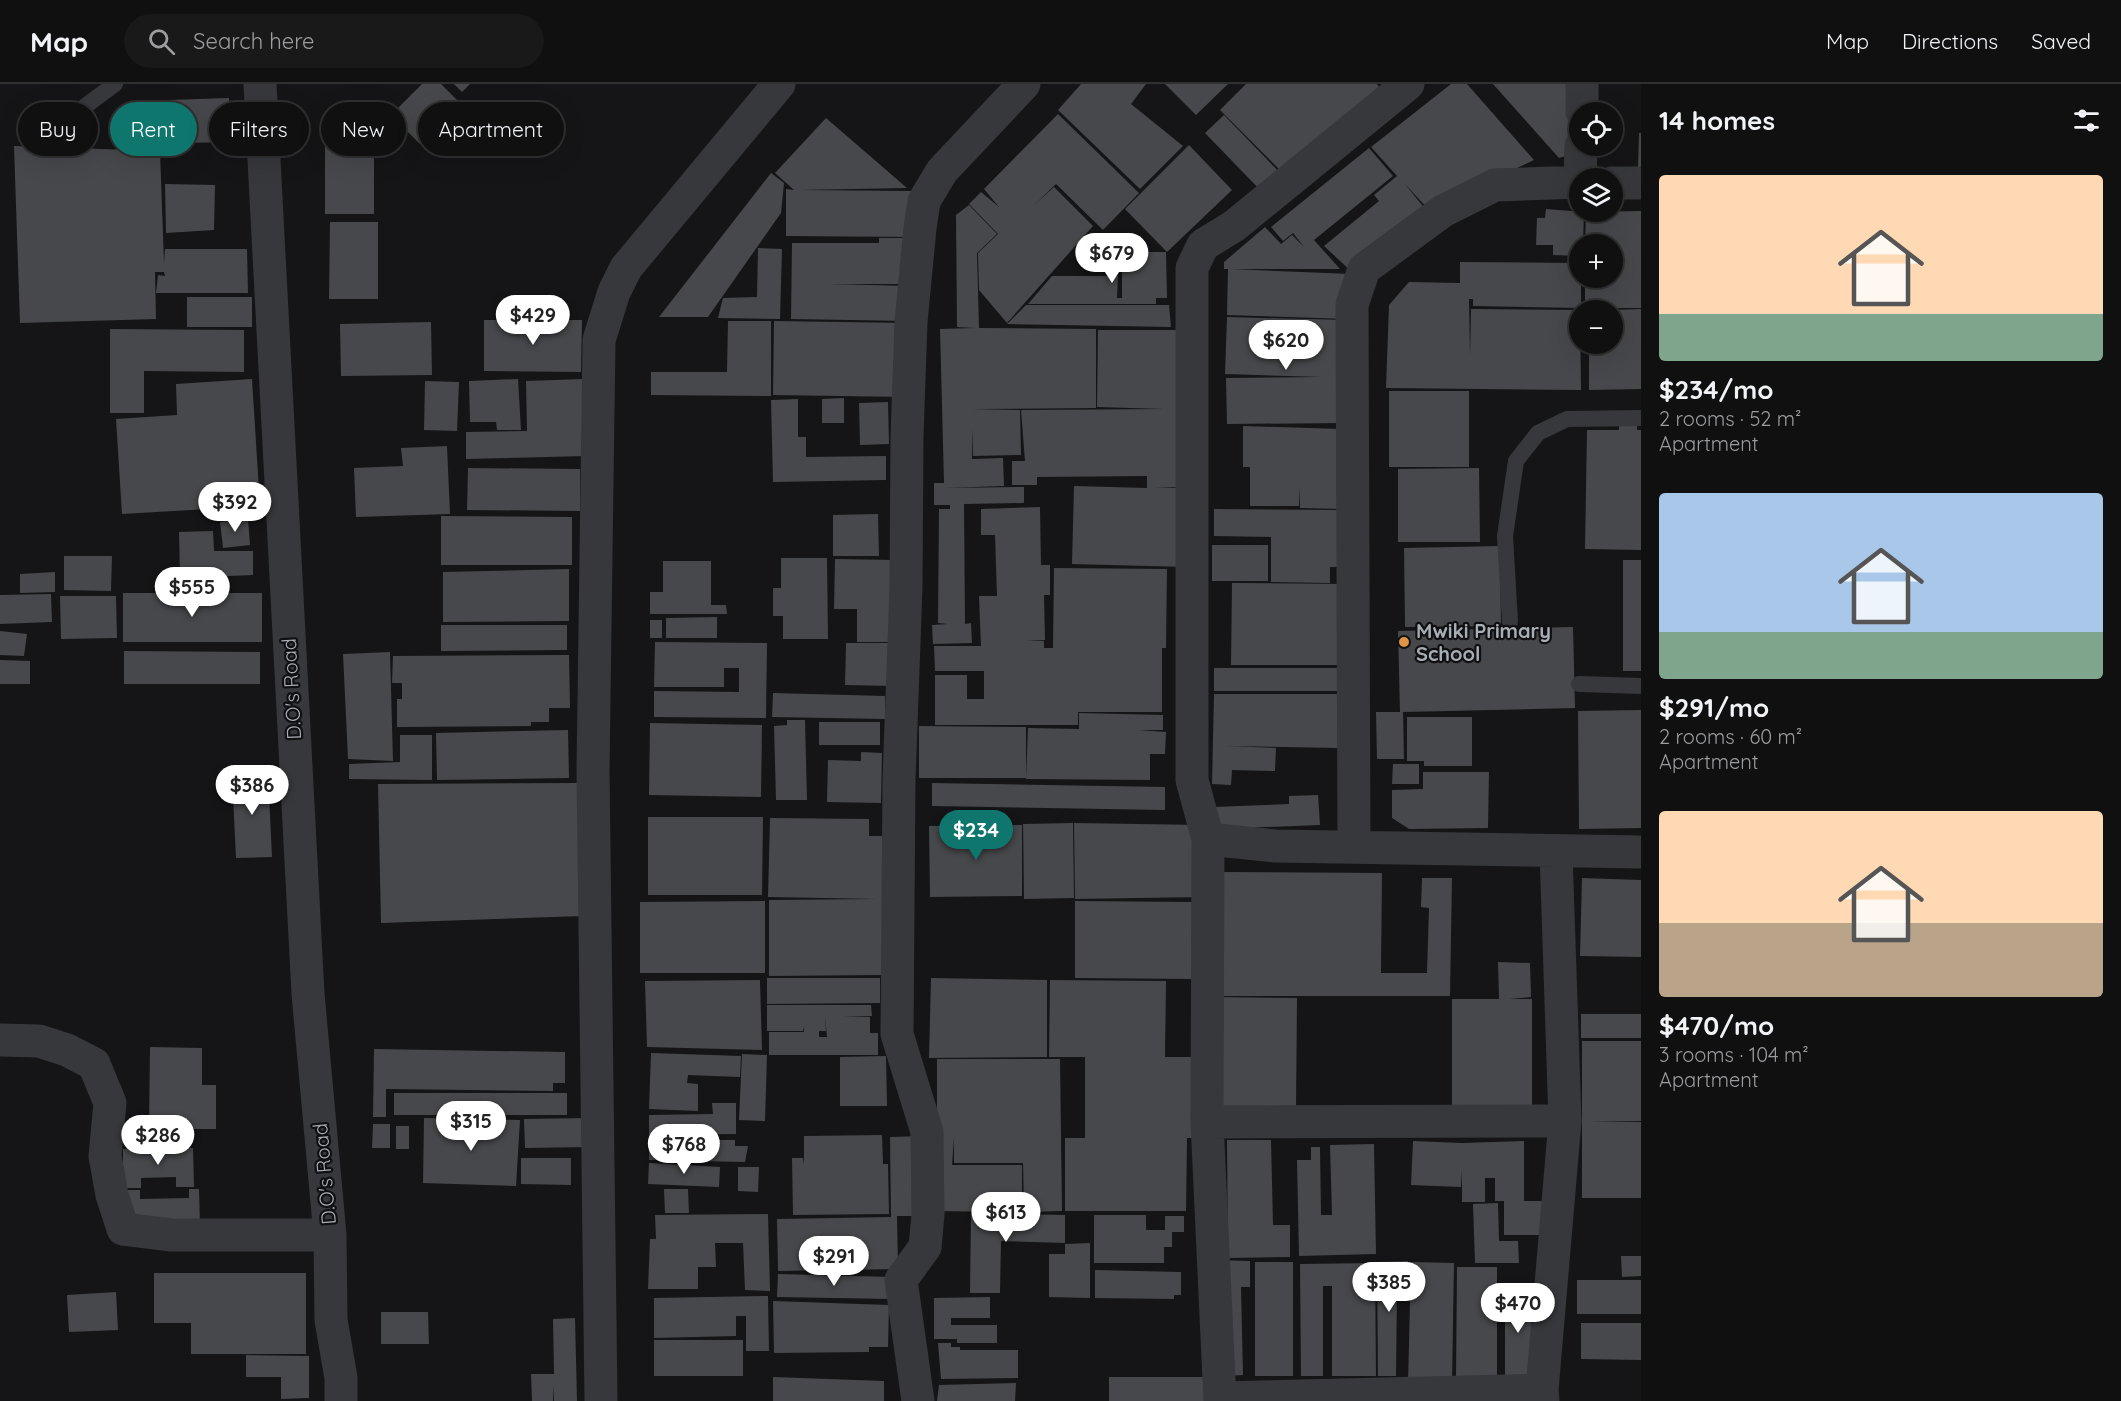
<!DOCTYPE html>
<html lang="en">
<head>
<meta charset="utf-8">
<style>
  body { margin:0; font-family:Quicksand,sans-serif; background:#19191a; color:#f1f3f6; height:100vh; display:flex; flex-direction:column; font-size:22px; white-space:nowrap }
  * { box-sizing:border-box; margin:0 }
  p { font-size:20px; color:#9c9d9f }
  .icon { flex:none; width:33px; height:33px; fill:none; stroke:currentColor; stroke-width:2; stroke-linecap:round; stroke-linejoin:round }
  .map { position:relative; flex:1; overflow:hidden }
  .panel { display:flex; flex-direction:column; background:#101011; width:480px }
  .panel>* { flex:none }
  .top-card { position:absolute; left:18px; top:18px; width:570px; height:54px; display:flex; gap:12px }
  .tools { position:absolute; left:1569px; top:18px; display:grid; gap:12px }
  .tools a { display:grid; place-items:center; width:54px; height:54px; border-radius:50%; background:#101011; box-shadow:0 6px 24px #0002,0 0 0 2px #303031; font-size:30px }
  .price { position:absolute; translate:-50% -51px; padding:0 14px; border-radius:21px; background:#fff; color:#222; font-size:20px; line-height:39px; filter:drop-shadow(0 2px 3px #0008) }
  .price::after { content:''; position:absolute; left:50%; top:36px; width:18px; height:14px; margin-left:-9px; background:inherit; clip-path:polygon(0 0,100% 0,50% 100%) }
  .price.selected { background:#0f766e; color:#fff }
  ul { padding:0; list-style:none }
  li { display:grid; align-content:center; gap:12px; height:318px; padding:0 18px }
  li span { display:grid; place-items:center; height:186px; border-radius:6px; color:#555 }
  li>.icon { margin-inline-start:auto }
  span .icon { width:108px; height:108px; fill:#fffc; stroke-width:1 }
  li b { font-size:26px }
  h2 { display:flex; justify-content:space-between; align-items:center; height:72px; padding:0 18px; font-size:26px }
  .chip { padding:0 21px; border-radius:27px; background:#101011; box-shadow:0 6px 24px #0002,0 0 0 2px #303031; font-size:21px; line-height:54px }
  .chip.selected { background:#0f766e; color:#fff }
  header { display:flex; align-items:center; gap:36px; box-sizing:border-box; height:84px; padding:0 30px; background:#101011; border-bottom:2px solid #303031 }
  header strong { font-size:28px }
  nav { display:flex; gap:33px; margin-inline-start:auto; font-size:21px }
  .search { width:420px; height:54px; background:#19191a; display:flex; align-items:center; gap:15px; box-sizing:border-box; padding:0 21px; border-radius:33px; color:#9c9d9f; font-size:22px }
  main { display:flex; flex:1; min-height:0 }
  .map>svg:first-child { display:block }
  .building { fill:#47484b; fill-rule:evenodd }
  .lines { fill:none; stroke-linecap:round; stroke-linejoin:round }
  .lane { stroke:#36383b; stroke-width:16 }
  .street { stroke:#36383b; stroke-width:33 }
  .poi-dot { fill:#de9545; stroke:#101012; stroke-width:2 }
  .labels { text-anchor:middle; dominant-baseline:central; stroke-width:4.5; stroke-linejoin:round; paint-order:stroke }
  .poi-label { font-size:20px; font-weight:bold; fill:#a8aeb5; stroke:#101012; text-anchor:start }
  .street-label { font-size:20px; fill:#a8aeb5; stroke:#101012 }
</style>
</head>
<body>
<header>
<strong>Map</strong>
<div class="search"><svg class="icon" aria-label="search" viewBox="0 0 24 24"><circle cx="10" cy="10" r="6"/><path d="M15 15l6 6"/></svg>Search here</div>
<nav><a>Map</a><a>Directions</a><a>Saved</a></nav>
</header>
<main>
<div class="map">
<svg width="1641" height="1317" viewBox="0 0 1641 1317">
  <rect width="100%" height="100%" fill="#151517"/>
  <path class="building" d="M422,0H441L460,19L420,60L391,31Z
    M454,0H470L462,8Z
    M1081,0H1146L1131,20L1183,62L1140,105L1058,26Z
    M1165,0H1228L1196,31Z
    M1246,0H1377L1379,3L1282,88L1220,26Z
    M1451,0H1467L1534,76L1429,126L1404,99L1426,126L1353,189L1324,162L1379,117L1374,111L1397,92L1371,63Z
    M1493,0H1577L1575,69L1559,74Z
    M229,14L230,58L139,60L138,17Z
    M1058,30L1139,109L1103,146L1056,100L1033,122L1054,103L1093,142L1007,239L979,206L978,169L998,150L969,120L981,108L999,123L984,105Z
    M1224,31L1284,93L1265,111L1205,49Z
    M826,34L907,104L799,106L912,107L911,153L786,152V105L794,106L775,89Z
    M325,38H392V71H374V130H325Z
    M1639,49H1641V84H1638Z
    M1189,61L1232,106L1167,168L1125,125Z
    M14,62L160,67L164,179L165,165H247L248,209H156L158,191L165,192L164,188H155L156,235L20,239Z
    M1369,64L1393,92L1314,156L1340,185H1231L1351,190L1349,235L1227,231L1228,185H1224V178L1265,143L1281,160L1292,151L1304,163L1293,149L1283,157L1271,143Z
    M771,89L784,99L781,129L708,233H659Z
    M165,100L215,101L214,146L166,149Z
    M969,121L997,150L977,169L979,244L1096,245V324L972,325L1020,326L1021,371L973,372L972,343V375L1003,374L1004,402L944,404L1024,403V419L964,420L965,540L971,539L972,559L933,560L932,541L948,540L938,539L939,425H950V421H934V399H944L940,245L975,244L957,243L956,131Z
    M1546,125L1584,128L1583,160H1580V172L1553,171V161H1536L1537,134H1545Z
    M1641,127V224H1585V194H1612V160H1585L1586,128Z
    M330,138H378V215H329Z
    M879,154H911V200H830L910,202V237L791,235L792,159H879Z
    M758,164L782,165L780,235L718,234L723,214L757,213Z
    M1122,168H1166L1167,214H1156V220H1028L1052,192H1118L1117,214H1122Z
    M1460,178L1575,179V194H1581V224L1473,222V215H1469L1470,272L1471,225L1580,226L1581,306L1386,304L1389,221L1409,198L1460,199Z
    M187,213H252V243H187Z
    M1026,221H1169L1171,243L1007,240Z
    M1641,225V305L1589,306V260H1612V226Z
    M1227,233L1347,236L1344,339L1227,340L1226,294L1322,293L1225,290Z
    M484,236H582L581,288L484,287Z
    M728,237H771V312L651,311V288H727Z
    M774,237L907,239L906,313L773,311Z
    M431,238L432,291L341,292L340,240Z
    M110,245L244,246V288L144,287V329H110Z
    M1098,246H1177L1180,403L1155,404H1188L1186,483L1072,480L1074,402L1147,404V392L1037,393V401H1012V377H1025L1021,326L1164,325L1097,323Z
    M252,295L260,422L122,430L116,335L177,331L176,300Z
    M518,295L521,346H497L496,338H470L469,297Z
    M584,295L586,372L466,375V348L527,347L526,297Z
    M425,297L459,298L457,347L424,346Z
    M1389,307H1469V383H1389Z
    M844,314V339H822V315Z
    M798,315V353H806V373L886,372V396L773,398L771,316Z
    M888,318L889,360L860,361L859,319Z
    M1619,338H1637V346H1641V466L1585,465L1587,346H1619Z
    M1243,342L1342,345V425L1300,424V404L1299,422H1250V383H1243Z
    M447,362L450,430L356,433L354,384L403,382L401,364Z
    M468,384L580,385V427L467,426Z
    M1479,384L1480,458H1398V385Z
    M1040,423L1041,481H1050V511H1044L1045,556L1026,557H1044V564H1053L1054,484L1167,485L1166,564H1162V628H1078V641H935V591H967V615H984V587H935L934,562H981L979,512H997L995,451H981V425Z
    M1214,425L1340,426V483H1330V499L1271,498V453L1214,452Z
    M878,430L879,472H833V431Z
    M441,432L572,433V481H441Z
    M248,435L250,461L223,464L220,438Z
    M213,447L214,467H253V491L180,494L179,448Z
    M1212,461H1268V497H1212Z
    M1500,462L1501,542L1405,543L1404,464Z
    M64,472H112L111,507L64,506Z
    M781,474H827L828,555H783V532H773V504H781Z
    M835,475L895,476V558H857V525H834Z
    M1623,476H1641V587H1623Z
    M663,477H711V521H726L727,530H650V508H663Z
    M569,485V537L443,538V488Z
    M55,488V508L20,509V490Z
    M1232,499L1349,500L1348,581H1231Z
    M123,509H262V558H123Z
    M51,510L52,538L0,540V511Z
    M60,512H116L117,554L61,555Z
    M717,533V554H666V534Z
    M650,536H662V554H650Z
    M441,541H567V566L441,567Z
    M1573,543L1575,624L1403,628L1404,675H1377L1376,628H1400L1398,547Z
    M0,547L27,550L24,572L0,571Z
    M655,558L767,559L766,634L654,633V607L739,608V584H724V603H654Z
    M846,559H892L891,602L845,601Z
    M124,567L260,568V600H124Z
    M390,568L393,677L348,675L343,570Z
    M569,571L570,624H549V638H531V642L397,643V615H402V599H392L393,572Z
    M0,576L30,577V600H0Z
    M1214,584H1344V607H1214Z
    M773,609L885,612V635L772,633Z
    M1214,610H1340L1339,664L1226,662L1276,664L1275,687L1232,686L1231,701L1212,700Z
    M1641,626V744L1579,745L1578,627Z
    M1079,629L1163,631V646H1139L1166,648L1165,670H1150V696L1026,695L1028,644L1079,645Z
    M1407,633H1472V682H1424V677H1407Z
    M787,636H805L807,716H776L774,642L787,641Z
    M819,638H880V661H819Z
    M650,639L762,641L761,713L649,711Z
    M919,642L1026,643V694H919Z
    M568,646L569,694L437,696L436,649Z
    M400,651H432V696L349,695V680L400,678Z
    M861,668L882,669L881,719L827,718L828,676L861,677Z
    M1393,680H1419V700H1392Z
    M1423,688H1489L1488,744L1409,745L1392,734V706L1423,705Z
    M268,690L272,773L236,774L232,691Z
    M579,699L583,832L381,839L378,700Z
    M932,699L1165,703V726L932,722Z
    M1318,711L1320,741L1214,745L1213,723L1289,720V712Z
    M648,733H763L762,811H648Z
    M770,734L869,735V752H882L883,891L769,892V816L876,815L768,813Z
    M1073,739L1074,814L1024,815L1023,740Z
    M1074,739L1202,741L1201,813L1075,815Z
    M1022,741V812L930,813L929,742Z
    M1219,788L1382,789L1381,889H1427L1429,824L1421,823L1422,794H1452L1450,912H1218Z
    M1582,794L1641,796V873L1580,872Z
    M765,817V889H640V818Z
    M1075,817L1193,818L1192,895L1075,894Z
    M1498,878L1530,879L1531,913L1509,915H1532V1029H1452V915H1499Z
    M767,894H880V919L767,920Z
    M931,894L1047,896V973L929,974Z
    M760,896L762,966L647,963L645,897Z
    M1050,896L1166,897L1165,973H1202V1054H1187L1186,1127H1065V1054H1085V973H1049Z
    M1216,913L1297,914L1296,1024H1215Z
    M767,921H871L872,932L843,933H870V949H878V971H769V948H804V942L803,947H767ZM825,932L827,953H819V947H826Z
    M1581,930H1641V954H1581Z
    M1582,957H1641V1037H1591L1641,1038V1114H1582Z
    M150,963L202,964V1001H216V1045H149Z
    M374,965L565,968V999H553V1007L386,1005V1033H373Z
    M651,969L741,972L740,993L688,991L687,999L698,1000V1027L649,1025Z
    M742,970L767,971L765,1037L739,1036Z
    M886,972L887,1022H840V973Z
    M937,975H1060L1062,1127L1024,1128L1023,1079H954V1054L952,1081H1022V1128L928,1127L937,1055Z
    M394,1009H567V1031H394Z
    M712,1019H736V1050L649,1051V1031L713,1030Z
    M424,1034L520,1036L516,1102L423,1099Z
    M587,1034L588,1063L525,1064L524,1035Z
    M373,1040H390V1064H372Z
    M396,1042H409V1065H396Z
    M882,1051L883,1080H888L889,1130L793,1131L792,1074H803L804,1081V1052Z
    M925,1052L926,1132H897L898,1185L778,1187L777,1135L891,1133L890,1053Z
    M649,1056H735V1062H748L745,1078L649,1076Z
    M1227,1056H1271L1273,1141H1290V1173L1228,1174Z
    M1413,1057L1462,1059L1524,1057V1117H1551V1151H1504V1117H1495V1094H1485V1118H1462V1086L1461,1103L1411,1101Z
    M1374,1060L1376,1170L1299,1172L1297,1076H1311V1063H1320L1321,1131H1332L1330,1061Z
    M193,1064L194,1103H176V1093L141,1094V1104H123V1065Z
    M521,1074H571V1101L521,1100Z
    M649,1079L720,1083L719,1103L648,1100Z
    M738,1083H759L758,1108L738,1107Z
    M189,1105H199L200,1142L125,1143L124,1106H140V1115L189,1114Z
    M664,1105H688L689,1129H665Z
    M1498,1119L1499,1157H1518L1519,1179H1475L1473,1120Z
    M971,1129L1065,1131V1159L1001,1157L1000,1209H970Z
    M768,1130L770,1207L745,1206L743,1159H715L716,1183H698V1205H648L650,1155H656L655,1131Z
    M1094,1131H1146V1146H1165V1132H1184V1148H1172V1163H1164V1179H1094Z
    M1090,1159V1214L1049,1213V1170H1065V1160Z
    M1621,1172H1641V1192L1622,1193Z
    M1215,1176L1250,1177V1203H1241L1243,1291L1223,1292Z
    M1408,1177V1201L1397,1202L1396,1292H1378L1377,1178Z
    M1255,1178H1293V1292H1255Z
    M1411,1178L1454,1179L1452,1301L1408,1300Z
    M1375,1179L1376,1292H1332V1202H1323V1292H1301L1300,1180Z
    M1457,1183H1497V1294H1456Z
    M1095,1186L1181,1188V1211H1174V1215L1095,1214Z
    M154,1189H306V1270H191V1239H154Z
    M778,1190L892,1193L891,1215L777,1213Z
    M1577,1196H1641V1230H1577Z
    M116,1208L118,1246L69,1248L67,1211Z
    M1505,1209H1531V1291H1505Z
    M768,1212L769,1267H746V1232H736V1252L654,1254V1214Z
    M990,1213V1234H951V1241H997V1259H957V1255H934V1214Z
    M773,1217L889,1221L888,1263H869V1268L774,1269Z
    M381,1228H428L429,1260H381Z
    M575,1234L577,1317H554V1302L553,1317H532L531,1290H554L553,1235Z
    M1581,1239H1641V1276L1581,1275Z
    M654,1256H743V1292H654Z
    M938,1259H951V1263H960V1266H1018V1294L941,1295Z
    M246,1271L309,1272V1314L281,1315V1293H246Z
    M773,1293L884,1297V1317H773Z
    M1109,1293H1211V1317H1109Z
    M1016,1299L1015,1317H937L939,1301Z"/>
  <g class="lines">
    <path class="lane" d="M80,26L115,0
      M1510,538L1505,452L1516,377L1538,349L1567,335L1641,334
      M1579,600L1641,602"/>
    <path class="street" d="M260,0L308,910L330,1151L331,1236L341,1294V1317
      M1582,0V28
      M1580,94L1581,62
      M1612,99H1641
      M1208,755L1275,762L1641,768
      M1354,762L1352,221L1364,185L1443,127L1495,101L1580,98
      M0,956L39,957L67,966L94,980L110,1019L105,1072L112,1111L123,1145L172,1151H330
      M1207,1038L1565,1037
      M1220,1314L1542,1306
      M601,1317L593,687L599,256L614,208L626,184L779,0
      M918,1317L901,1196L925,1163L928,1131L927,1048L897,950L899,696L906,503L907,352L911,238L920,144L924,117L942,87L1024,0
      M1220,1317L1207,1038L1208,755L1192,696V184L1203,161L1234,142L1408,0
      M1543,1317L1542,1306L1565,1037L1556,768"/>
  </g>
  <circle class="poi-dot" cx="1404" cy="558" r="6"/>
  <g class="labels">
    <g class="poi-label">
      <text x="1416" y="546">Mwiki Primary<tspan x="1416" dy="23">School</tspan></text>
    </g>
    <g class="street-label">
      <text transform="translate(291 605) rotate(-93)">D.O's Road</text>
      <text transform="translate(324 1090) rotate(-95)">D.O's Road</text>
    </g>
  </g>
</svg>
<div class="tools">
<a><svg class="icon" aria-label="locate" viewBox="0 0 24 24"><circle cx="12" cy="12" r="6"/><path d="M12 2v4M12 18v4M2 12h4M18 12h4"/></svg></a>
<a><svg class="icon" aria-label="layers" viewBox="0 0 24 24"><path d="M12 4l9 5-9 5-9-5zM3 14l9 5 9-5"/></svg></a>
<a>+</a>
<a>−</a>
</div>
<b class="price" style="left:1112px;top:200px">$679</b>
<b class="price" style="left:533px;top:262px">$429</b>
<b class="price" style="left:1286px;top:287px">$620</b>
<b class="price" style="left:235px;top:449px">$392</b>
<b class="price" style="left:192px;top:534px">$555</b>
<b class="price" style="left:252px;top:732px">$386</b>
<b class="price selected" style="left:976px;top:777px">$234</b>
<b class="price" style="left:471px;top:1068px">$315</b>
<b class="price" style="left:158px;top:1082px">$286</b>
<b class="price" style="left:684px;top:1091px">$768</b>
<b class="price" style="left:1006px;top:1159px">$613</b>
<b class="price" style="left:834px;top:1203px">$291</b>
<b class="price" style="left:1389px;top:1229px">$385</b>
<b class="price" style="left:1518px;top:1250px">$470</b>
<div class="top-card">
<a class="chip">Buy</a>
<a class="chip selected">Rent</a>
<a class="chip">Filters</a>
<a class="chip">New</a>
<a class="chip">Apartment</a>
</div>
</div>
<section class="panel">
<h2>14 homes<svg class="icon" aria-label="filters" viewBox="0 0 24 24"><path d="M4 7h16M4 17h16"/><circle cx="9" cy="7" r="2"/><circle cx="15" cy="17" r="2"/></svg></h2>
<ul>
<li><span style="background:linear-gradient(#ffd9b3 75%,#7fa58c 0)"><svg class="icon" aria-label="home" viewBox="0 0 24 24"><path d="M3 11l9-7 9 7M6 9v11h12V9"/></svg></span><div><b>$234/mo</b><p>2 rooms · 52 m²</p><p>Apartment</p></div></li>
<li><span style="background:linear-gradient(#a9c7e8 75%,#7fa58c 0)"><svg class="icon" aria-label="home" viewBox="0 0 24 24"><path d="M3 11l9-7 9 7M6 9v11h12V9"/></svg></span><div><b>$291/mo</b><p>2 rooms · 60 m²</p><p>Apartment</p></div></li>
<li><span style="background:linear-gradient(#ffd9b3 60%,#b9a48a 0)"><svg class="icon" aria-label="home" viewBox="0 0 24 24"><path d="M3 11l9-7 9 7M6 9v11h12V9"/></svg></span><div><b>$470/mo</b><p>3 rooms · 104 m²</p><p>Apartment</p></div></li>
</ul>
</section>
</main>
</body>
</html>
